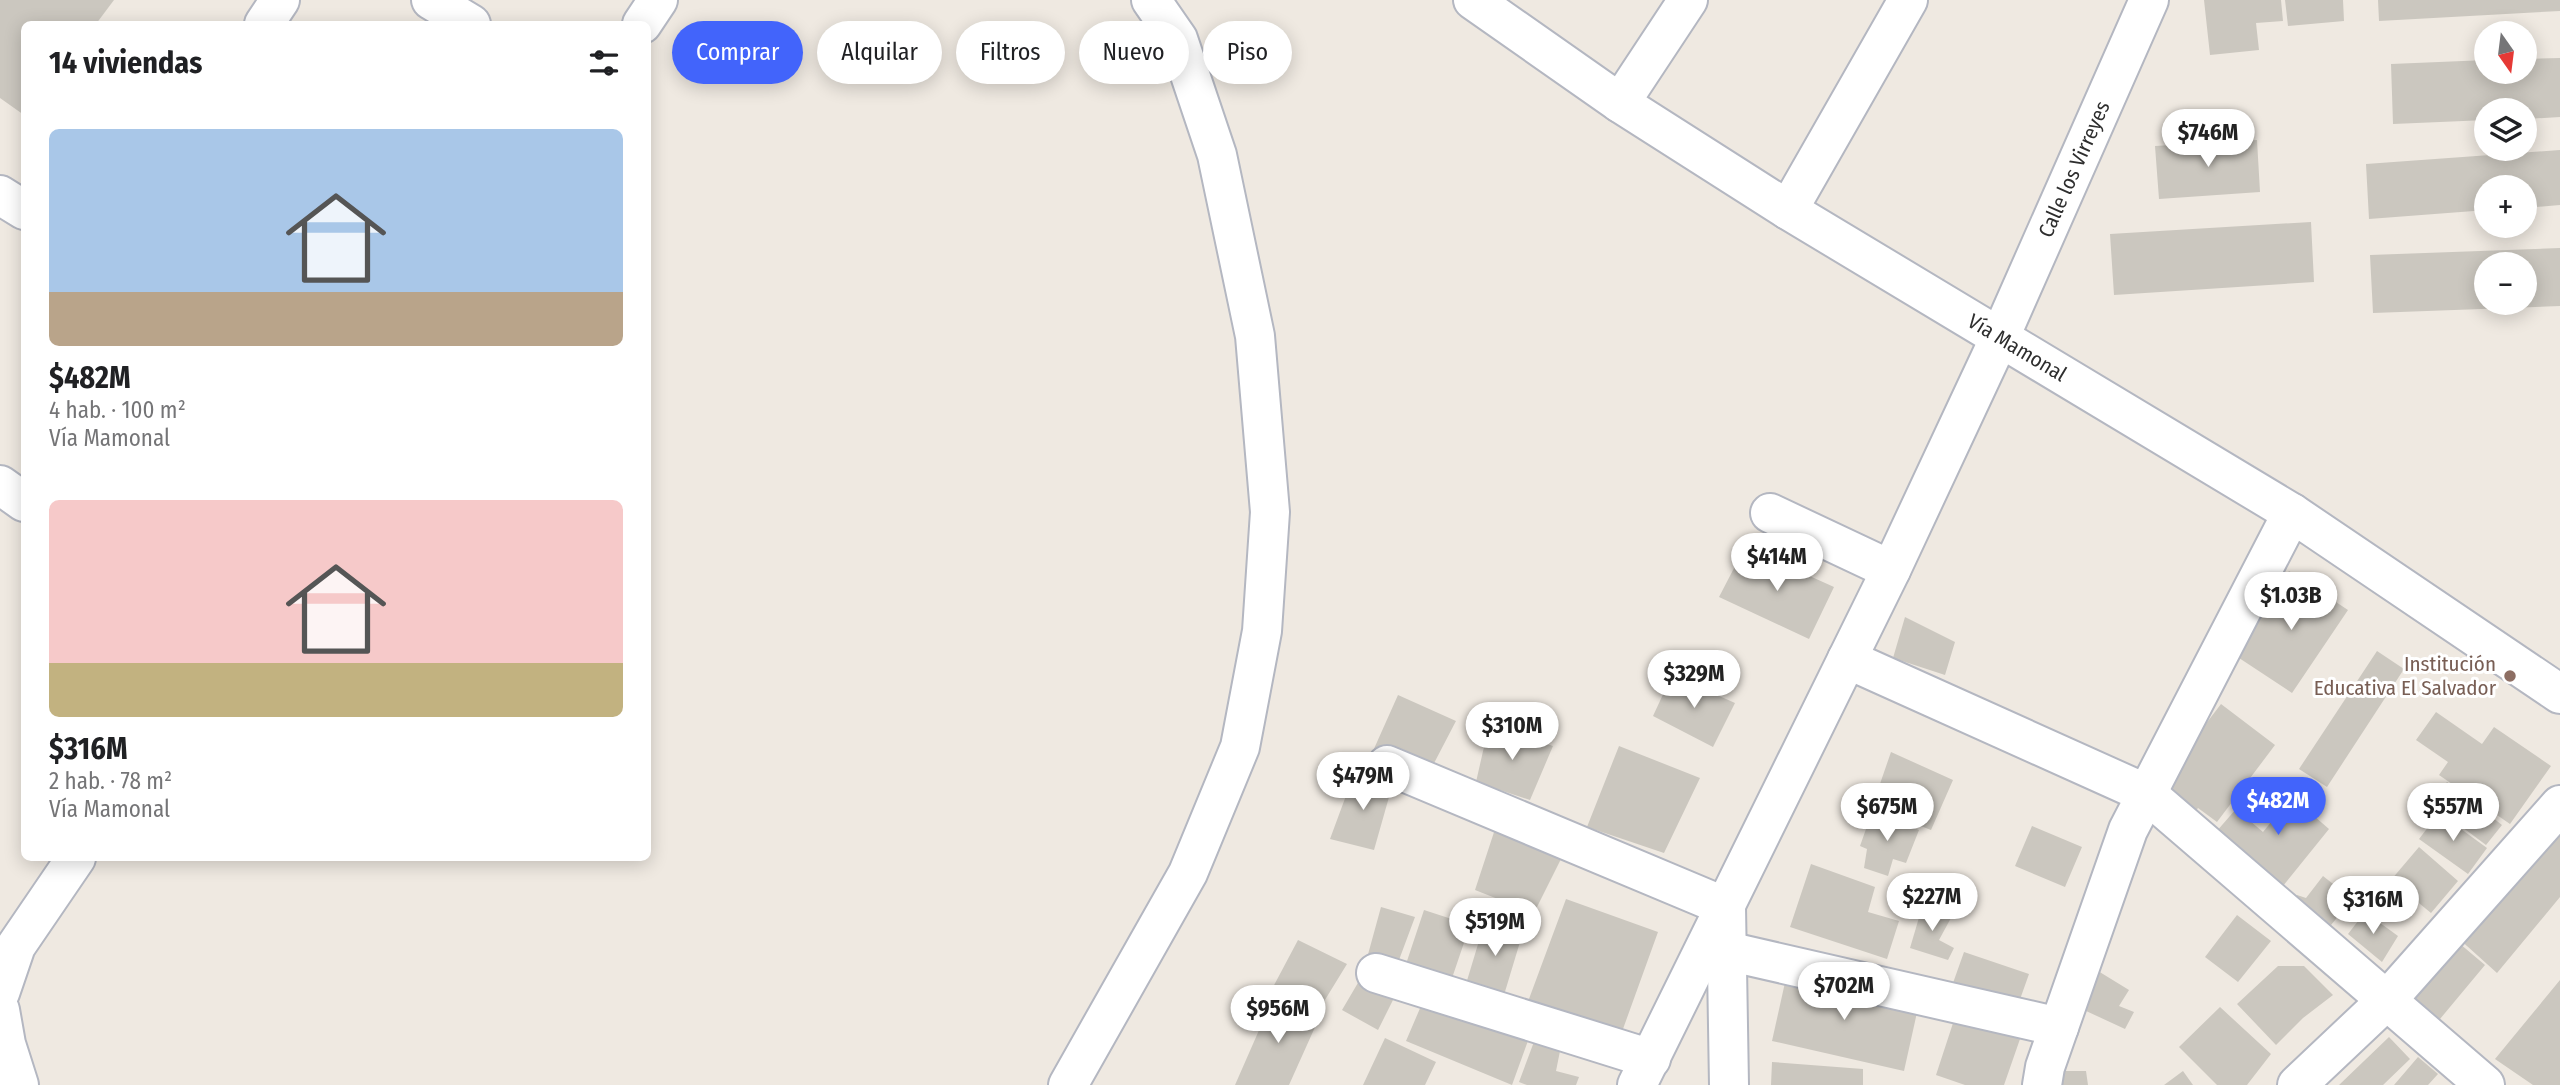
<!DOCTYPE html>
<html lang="es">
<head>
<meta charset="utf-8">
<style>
  body { margin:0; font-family:"Fira Sans Condensed",sans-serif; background:#f6f6f6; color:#202124; height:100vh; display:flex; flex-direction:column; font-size:26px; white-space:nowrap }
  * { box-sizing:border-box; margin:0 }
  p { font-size:23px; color:#757577 }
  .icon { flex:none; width:38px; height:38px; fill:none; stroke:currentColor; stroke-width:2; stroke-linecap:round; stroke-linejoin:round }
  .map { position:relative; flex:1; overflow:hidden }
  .drawer { position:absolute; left:21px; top:21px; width:630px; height:840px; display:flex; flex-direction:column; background:#fff; border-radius:10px; box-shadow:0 4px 18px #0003 }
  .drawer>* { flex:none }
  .banner { position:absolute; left:672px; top:21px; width:665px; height:63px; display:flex; gap:14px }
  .needle { width:46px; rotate:166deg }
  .buttons { position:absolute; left:2474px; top:21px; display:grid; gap:14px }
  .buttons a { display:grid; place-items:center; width:63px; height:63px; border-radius:50%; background:#fff; box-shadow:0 4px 18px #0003; font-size:35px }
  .price { position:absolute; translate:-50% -60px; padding:0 16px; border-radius:24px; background:#fff; color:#222; font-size:23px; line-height:46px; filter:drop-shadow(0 2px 4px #0008) }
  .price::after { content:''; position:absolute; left:50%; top:42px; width:21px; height:16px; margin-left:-10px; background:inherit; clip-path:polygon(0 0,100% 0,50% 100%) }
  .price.on { background:#4264fb; color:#fff }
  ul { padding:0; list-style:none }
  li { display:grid; align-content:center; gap:14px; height:371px; padding:0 28px }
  li span { display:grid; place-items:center; height:217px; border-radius:10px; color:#555 }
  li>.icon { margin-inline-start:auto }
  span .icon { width:126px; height:126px; fill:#fffc; stroke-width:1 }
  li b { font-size:30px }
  h2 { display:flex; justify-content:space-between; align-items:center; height:84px; padding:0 28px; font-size:30px }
  .tag { padding:0 24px; border-radius:32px; background:#fff; box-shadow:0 4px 18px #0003; font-size:24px; line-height:63px }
  .tag.on { background:#4264fb; color:#fff }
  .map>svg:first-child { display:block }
  .building { fill:#cbc7bf; fill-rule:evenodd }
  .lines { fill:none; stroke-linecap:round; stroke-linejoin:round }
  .minor-casing { stroke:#b4b7c1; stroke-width:42 }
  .minor { stroke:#fff; stroke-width:38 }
  .education-dot { fill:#8d6e63; stroke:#fff; stroke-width:2.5 }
  .labels { text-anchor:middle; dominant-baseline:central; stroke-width:6; stroke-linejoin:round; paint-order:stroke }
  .street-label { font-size:21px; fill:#2e2e2e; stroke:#fff }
  .education-label { font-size:21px; fill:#785e54; stroke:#fff; text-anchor:end }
</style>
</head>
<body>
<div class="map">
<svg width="2560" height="1085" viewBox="0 0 2560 1085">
  <rect width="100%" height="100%" fill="#efe9e1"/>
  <path class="building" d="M0,0H114L96,24H24V115L0,98Z
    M2204,0H2281L2283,21L2256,23L2259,50L2210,55Z
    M2285,0H2343L2344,21L2288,26Z
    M2378,0H2560V11L2379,21Z
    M2560,58V117L2525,119V110H2487V120L2393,124L2391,64L2487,60V72H2525V59Z
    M2257,140L2260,192L2159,199L2155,146Z
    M2560,150V205L2525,208V187H2487V210L2369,219L2366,164Z
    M2311,222L2314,282L2114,295L2110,234Z
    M2560,248V306L2373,313L2370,255ZM2487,264H2525V303H2487Z
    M1745,547L1834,587L1809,639L1719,597Z
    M2289,571L2348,610L2292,693L2233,654Z
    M1905,617L1955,642L1945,675L1893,658Z
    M2377,651L2404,669L2327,787L2299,769Z
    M1672,675L1735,703L1713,747L1653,716Z
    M1398,695L1456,721L1431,769L1373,751Z
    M2221,704L2275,745L2217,822L2198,808L2192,816L2156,789Z
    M2436,712L2482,744L2494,727L2551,766L2510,824L2439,775L2448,762L2416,740Z
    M1489,725L1553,746L1530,800L1476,782Z
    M1619,746L1700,778L1664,853L1587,827Z
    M1891,752L1953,780L1931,830L1872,807Z
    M1354,774L1393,783L1374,850L1330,839Z
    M2447,782L2502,825L2486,845L2430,803Z
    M2299,788L2322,807L2314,816L2329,829L2283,886L2216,832L2236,809L2263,832Z
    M1872,812L1919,830L1906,863L1893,859L1888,876L1864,868L1867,849L1860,846Z
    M2439,813L2487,848L2468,874L2419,839Z
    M1498,820L1565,851L1534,913L1475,890Z
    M2560,821V897L2497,973L2457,937Z
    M2032,826L2082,847L2065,887L2015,866Z
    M2419,847L2458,881L2431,913L2391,880Z
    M1811,864L1875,887L1868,912L1899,921L1887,959L1790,927Z
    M2323,876L2352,899L2327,930L2291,902L2297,895L2306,898Z
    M2375,887L2399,906L2384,921L2363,901Z
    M1566,899L1658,932L1619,1040L1526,1007Z
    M1923,904L1952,916L1939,940L1954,948L1948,960L1910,948Z
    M1381,907L1415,917L1396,968L1364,969Z
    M1424,910L1470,925L1449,987L1403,973Z
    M2365,912L2398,936L2382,962L2348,934Z
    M2237,915L2271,941L2238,982L2205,957Z
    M1485,921L1523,932L1504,995L1466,984Z
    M2453,938L2485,965L2440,1019L2408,992Z
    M1298,940L1347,964L1320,1008L1272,989Z
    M1964,952L2029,974L2018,1005L1953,983Z
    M2085,963L2129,990L2119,1006L2134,1012L2125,1029L2071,1004Z
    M2278,966H2304L2333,995L2303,1018L2276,1045L2237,1004Z
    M1788,969L1918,1008L1904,1071L1772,1041Z
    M1362,976L1396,994L1378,1030L1342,1010Z
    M2560,980V1085H2533L2495,1059Z
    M1274,996L1320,1016L1289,1085H1235Z
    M1424,999L1529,1038L1512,1085L1406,1041Z
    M2220,1007L2271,1054L2247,1085H2217L2179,1047Z
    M1955,1017L2020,1039L2004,1085H1965L1936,1075Z
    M2389,1037L2410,1059L2383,1085H2339Z
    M1385,1038L1436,1062L1425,1085H1363Z
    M1535,1039L1561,1046L1556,1071L1579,1077L1576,1085H1527L1519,1082Z
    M2418,1057L2438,1074L2428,1085H2394Z
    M1772,1062L1863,1069V1085H1771Z
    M2048,1071H2086L2088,1085H2049Z
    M2183,1071L2193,1085H2164Z"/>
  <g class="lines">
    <defs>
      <g id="minor">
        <path d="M431,0L471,24"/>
        <path id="s1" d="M1473,0L1620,103L1788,210L2292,513L2560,694"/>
        <path d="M264,24L280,0"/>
        <path d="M642,24L658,0"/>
        <path d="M1620,103L1688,0"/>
        <path d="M0,195L24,210"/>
        <path d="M1788,210L1908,0"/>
        <path d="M0,485L24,502"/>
        <path d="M1770,513L1891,570"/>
        <path d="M1847,659L2147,794L2485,1085"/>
        <path d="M1387,765L1726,907L1729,1085"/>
        <path d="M1727,951L2059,1027"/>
        <path d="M1376,973L1651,1059"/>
        <path d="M0,993L16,946L76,858"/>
        <path d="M0,1010L6,1044L19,1085"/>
        <path d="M1068,1085L1188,873L1240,747L1262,631L1270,512L1255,336L1217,155L1178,39L1151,0"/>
        <path id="s2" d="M1637,1085L1891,570L2000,337L2149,0"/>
        <path d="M2042,1085L2045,1067L2128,830L2292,513"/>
        <path d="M2297,1085L2387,1000L2560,805"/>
      </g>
    </defs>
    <use href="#minor" class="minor-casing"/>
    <use href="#minor" class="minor"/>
  </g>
  <circle class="education-dot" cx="2510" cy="676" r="7"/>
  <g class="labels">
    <g class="street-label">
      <text stroke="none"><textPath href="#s2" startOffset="1015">Calle los Virreyes</textPath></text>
      <text stroke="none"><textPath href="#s1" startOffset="646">Vía Mamonal</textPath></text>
    </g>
    <g class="education-label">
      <text x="2496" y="664">Institución<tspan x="2496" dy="24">Educativa El Salvador</tspan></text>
    </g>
  </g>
</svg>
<div class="buttons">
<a><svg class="needle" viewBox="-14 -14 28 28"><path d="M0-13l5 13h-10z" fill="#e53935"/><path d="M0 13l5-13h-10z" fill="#757577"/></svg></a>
<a><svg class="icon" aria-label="layers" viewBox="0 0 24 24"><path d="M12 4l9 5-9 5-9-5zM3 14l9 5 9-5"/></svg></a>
<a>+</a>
<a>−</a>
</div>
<b class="price" style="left:2208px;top:169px">$746M</b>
<b class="price" style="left:1777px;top:593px">$414M</b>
<b class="price" style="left:2291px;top:632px">$1.03B</b>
<b class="price" style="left:1694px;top:710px">$329M</b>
<b class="price" style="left:1512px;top:762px">$310M</b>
<b class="price" style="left:1363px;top:812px">$479M</b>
<b class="price on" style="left:2278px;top:837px">$482M</b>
<b class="price" style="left:1887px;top:843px">$675M</b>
<b class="price" style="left:2453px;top:843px">$557M</b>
<b class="price" style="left:1932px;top:933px">$227M</b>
<b class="price" style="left:2373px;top:936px">$316M</b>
<b class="price" style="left:1495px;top:958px">$519M</b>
<b class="price" style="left:1844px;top:1022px">$702M</b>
<b class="price" style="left:1278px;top:1045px">$956M</b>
<div class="banner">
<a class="tag on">Comprar</a>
<a class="tag">Alquilar</a>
<a class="tag">Filtros</a>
<a class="tag">Nuevo</a>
<a class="tag">Piso</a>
</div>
<section class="drawer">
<h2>14 viviendas<svg class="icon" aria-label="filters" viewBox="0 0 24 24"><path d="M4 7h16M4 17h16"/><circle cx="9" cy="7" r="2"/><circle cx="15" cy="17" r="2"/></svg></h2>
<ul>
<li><span style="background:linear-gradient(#a9c7e8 75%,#b9a48a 0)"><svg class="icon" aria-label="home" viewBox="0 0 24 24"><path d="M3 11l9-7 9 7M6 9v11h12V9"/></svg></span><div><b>$482M</b><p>4 hab. · 100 m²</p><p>Vía Mamonal</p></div></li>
<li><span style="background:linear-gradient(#f6c9c9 75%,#c2b280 0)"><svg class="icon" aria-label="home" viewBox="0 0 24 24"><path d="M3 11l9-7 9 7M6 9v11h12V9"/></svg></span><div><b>$316M</b><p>2 hab. · 78 m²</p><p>Vía Mamonal</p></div></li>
</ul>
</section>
</div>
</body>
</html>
